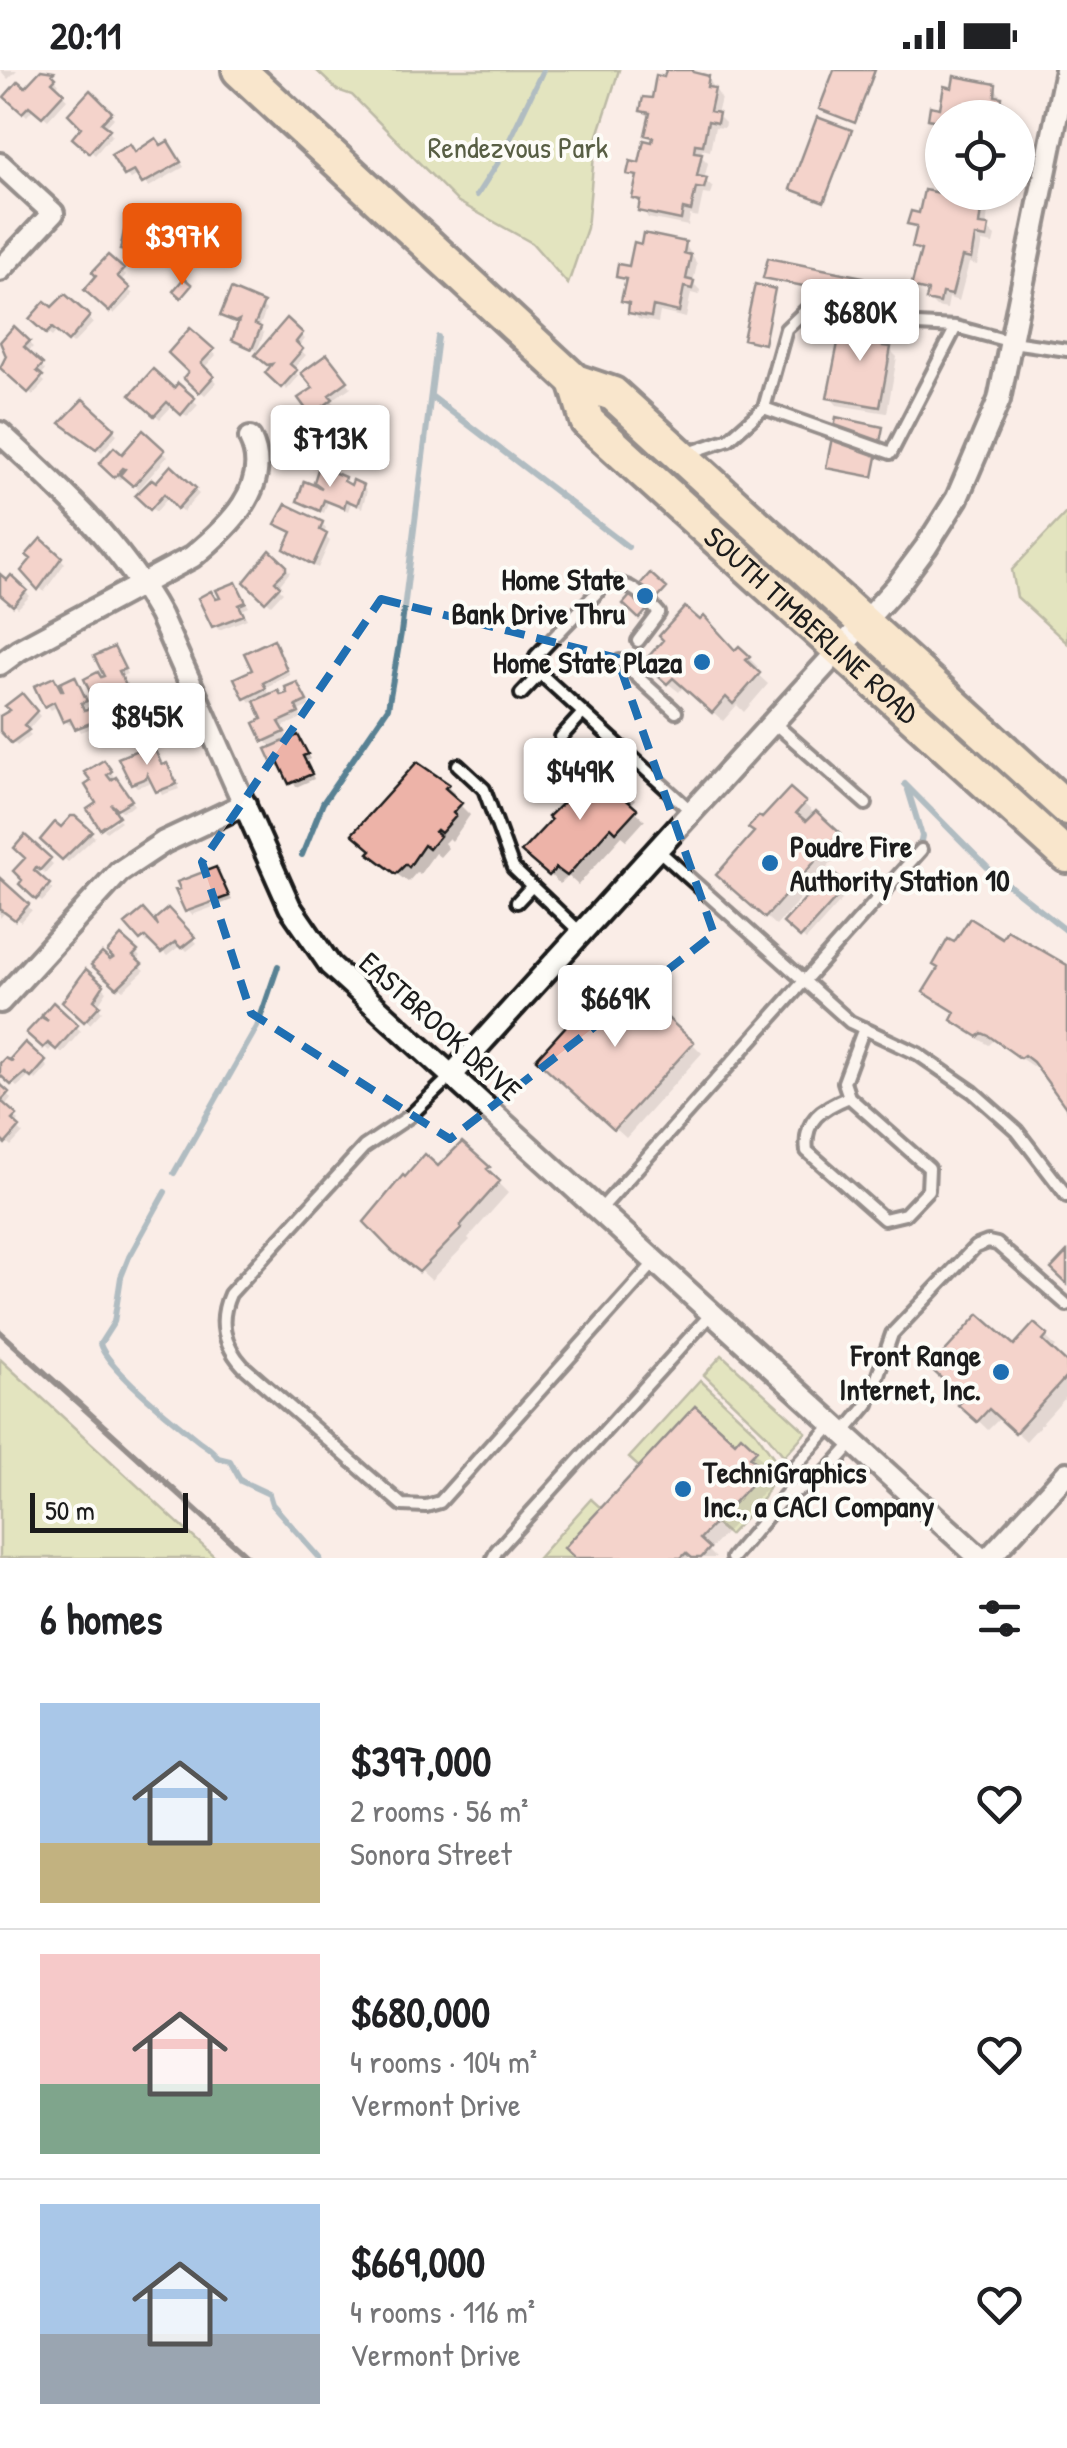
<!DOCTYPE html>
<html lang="en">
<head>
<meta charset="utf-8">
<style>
  body { margin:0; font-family:"Patrick Hand",sans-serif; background:#f6f6f6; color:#202124; height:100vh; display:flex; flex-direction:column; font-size:38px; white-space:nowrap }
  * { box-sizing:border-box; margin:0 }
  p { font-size:32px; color:#757577 }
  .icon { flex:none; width:55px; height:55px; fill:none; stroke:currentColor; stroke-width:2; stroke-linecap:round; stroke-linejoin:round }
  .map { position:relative; height:1488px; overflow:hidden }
  .panel { display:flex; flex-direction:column; background:#fff; flex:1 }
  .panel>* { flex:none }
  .controls { position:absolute; left:925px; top:30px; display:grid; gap:20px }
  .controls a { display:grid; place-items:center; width:110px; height:110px; border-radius:50%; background:#fff; box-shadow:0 2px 8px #0004; font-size:50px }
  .scale { position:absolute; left:30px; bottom:25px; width:158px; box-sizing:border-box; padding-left:10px; border:5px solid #1c1c1c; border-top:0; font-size:28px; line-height:35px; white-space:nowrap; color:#1c1c1c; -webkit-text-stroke:8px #fdfcf7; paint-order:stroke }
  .price { position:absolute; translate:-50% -85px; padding:0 22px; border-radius:10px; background:#fff; color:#222; font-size:32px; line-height:65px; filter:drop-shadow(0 2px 5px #0008) }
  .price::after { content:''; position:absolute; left:50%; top:60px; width:30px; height:22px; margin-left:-15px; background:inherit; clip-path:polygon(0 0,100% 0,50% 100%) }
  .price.on { background:#ea580c; color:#fff }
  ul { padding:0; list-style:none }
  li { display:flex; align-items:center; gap:30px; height:250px; padding:0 40px }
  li+li { border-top:2px solid #e0e0e0 }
  li span { display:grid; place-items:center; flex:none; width:280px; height:200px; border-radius:0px; color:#555 }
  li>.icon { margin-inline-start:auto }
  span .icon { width:120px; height:120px; fill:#fffc; stroke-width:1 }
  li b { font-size:42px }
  h2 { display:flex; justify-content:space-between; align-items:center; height:120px; padding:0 40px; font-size:42px }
  .status { display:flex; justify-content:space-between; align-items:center; height:70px; padding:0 50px; background:#fff; direction:ltr }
  .status svg { height:28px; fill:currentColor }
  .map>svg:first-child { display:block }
  .green { fill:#c8da8e; stroke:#727b55; stroke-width:2.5 }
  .shadow { fill:#0003 }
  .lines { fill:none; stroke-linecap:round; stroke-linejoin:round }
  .stream { stroke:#598193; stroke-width:6 }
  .building { fill:#edb3a8; stroke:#1c1c1c; stroke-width:2.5 }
  .lane-casing { stroke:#1c1c1c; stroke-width:18 }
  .street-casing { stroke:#1c1c1c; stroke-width:28 }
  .primary-casing { stroke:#1c1c1c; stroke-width:40 }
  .lane { stroke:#fdfcf7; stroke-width:10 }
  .street { stroke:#fdfcf7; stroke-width:20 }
  .primary { stroke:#f8deab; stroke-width:32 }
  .rail { stroke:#1c1c1c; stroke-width:6 }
  .marked { fill:none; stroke:#1f6fb2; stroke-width:8; stroke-dasharray:20 12; stroke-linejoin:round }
  .poi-dot { fill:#1f6fb2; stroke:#fdfcf7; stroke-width:4 }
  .labels { text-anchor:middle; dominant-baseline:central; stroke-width:8; stroke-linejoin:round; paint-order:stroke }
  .park-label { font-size:30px; fill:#585e44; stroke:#fdfcf7 }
  .poi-label { font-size:30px; font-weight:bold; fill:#1c1c1c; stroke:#fdfcf7; text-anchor:end }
  .street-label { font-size:30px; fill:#1c1c1c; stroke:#fdfcf7 }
</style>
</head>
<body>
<div class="status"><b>20:11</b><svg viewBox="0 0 49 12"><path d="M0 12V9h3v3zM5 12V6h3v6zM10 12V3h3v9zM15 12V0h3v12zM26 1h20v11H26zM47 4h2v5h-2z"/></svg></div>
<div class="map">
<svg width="1067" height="1488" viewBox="0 0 1067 1488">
  <rect width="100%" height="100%" fill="#faede7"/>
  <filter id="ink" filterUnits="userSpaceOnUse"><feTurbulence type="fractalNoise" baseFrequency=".01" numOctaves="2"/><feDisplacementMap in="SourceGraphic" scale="20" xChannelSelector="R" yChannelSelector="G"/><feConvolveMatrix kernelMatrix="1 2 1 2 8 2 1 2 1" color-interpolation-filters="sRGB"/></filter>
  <g filter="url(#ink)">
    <path class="green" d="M316,0H619L595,75L587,158L568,214L532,173L457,131L352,25L337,20Z
      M1067,442V573L1017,527L1012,500Z
      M722,1285L806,1362L784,1386L767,1365L704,1305Z
      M0,1289L216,1488H0Z
      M700,1310L755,1361L779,1395L763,1428L729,1465L715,1453L764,1400L750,1387L756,1380L740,1366L735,1372L695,1336L639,1397L629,1388Z
      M591,1429L601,1438L565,1478L575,1488H538Z"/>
    <path class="shadow" d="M0,0H17L8,9Z
      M44,0L50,2L59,14L55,18L67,29L48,50L34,38L27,46L7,27L25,21Z
      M668,0L708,8L721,28L717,45L725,53L724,58L715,57L710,81L702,79L701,86L708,93L704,110L713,118L711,125L703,124L698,147L690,145L688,156L648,148L635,127L638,111L630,103L659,76L648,64L651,49L642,40L654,31Z
      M836,0H876L856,52L823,40Z
      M995,17L1008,37L1006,48H942V80L936,73L939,56L931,48Z
      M90,24L114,48L105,58L112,65L95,85L75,67L85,57Z
      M850,62L826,132L794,120Z
      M162,77L172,78L184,97L149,117L138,105L131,109L126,105L136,84Z
      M954,122H976L982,129L981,134L988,141L986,158L995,166L993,174L982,172L977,195L969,193L959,231L949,228L947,239L936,237L929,230L930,225L914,216L922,184L915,177L918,162L910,154L953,128Z
      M171,150L176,154L170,183L147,178L146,187L127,183L123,179L137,162Z
      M685,174L697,194L693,213L700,220L699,225L691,223L686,248L660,242L658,253L638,249L624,230L627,214L619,206Z
      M108,188L126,205L120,212L133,224L114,244L87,220Z
      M774,221L765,274L748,270Z
      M65,227L93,253L73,274L58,260L52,267L32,249L53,241Z
      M262,236L266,240L259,258L264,263L257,281L235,269L240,255L223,245Z
      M287,252L305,269L298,278L306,285L292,300L299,306L287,320L268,303L273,297L258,285Z
      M884,258L892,266L889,279L897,287L887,343L837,335L830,327Z
      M14,260L33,277L27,283L45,300L40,307L45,312L33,325L1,295L9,286Z
      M191,262L216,285L203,299L217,312L205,325L186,308L192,302Z
      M331,291L351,317L332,330L335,335L318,348L313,344L316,319Z
      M179,316L198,335L187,347L173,335L160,349L134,325L174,322Z
      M83,332L117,364L102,382L68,357Z
      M346,353L363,365L360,397L330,394L325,389Z
      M143,364L168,386L139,419L124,405L120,410L102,394L122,388Z
      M171,399L199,424L183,442L168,428L156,442L139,426L156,416Z
      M344,409L348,414L344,425L363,417L367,421L362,438L351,433L348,441L328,432L324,443L300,431L329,424Z
      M322,454L326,459L323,465L330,471L318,498L291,483L294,464L283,458Z
      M41,471L65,493L44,522L25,501Z
      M270,484L290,502L278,517L283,522L271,535L247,511Z
      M0,507L7,513L11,508L30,526L18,538L3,524L0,527Z
      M235,515L249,537L242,540L247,549L219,560L214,555L217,532Z
      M700,554L717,561L736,583L748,587L758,597L754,601L768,614L744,642L737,635L723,651L684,616L679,622L665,611Z
      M274,572L290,605L266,617L270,627H282L297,615L310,636L298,641L302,648L282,657L290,671L301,672L310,689L306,691L314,709L296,717L283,695L279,697L275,693L273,678L265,671V650L255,629L250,632L246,627L255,601Z
      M114,580L127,604L122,606L131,626L103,638L98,634L102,609L107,607Z
      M75,609L89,636L84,637L86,642L89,641L94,646L99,655L81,662L75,653L70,655L65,651L58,636L51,640L47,635L54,610L59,615Z
      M22,626L40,646L27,661L31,665L17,676L0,657V651L13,641Z
      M151,677L163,697L170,700L179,719L162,725L152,707L150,713L137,717L133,713Z
      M417,695L447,716L457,726L454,729L470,745L452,771L449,768L444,773L448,778L440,787L435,783L420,804L417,802L408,812L381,793Z
      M108,698L134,735L129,739L122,741L109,731L100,733Z
      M601,698L635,730L630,736L645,750L627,770L622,766L578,815L568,806L560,814L525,782Z
      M804,734L848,774L776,856L729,814Z
      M75,749L95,767L68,792L43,770Z
      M119,749L121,751L106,762L104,759Z
      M26,769L53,794L45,803L42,800L37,805L53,820L42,832L22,814L28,788Z
      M215,800L232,830L192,845L187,840Z
      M831,804L850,821L806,870L787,853Z
      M0,811L32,840L21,852L7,840L0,848Z
      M168,841L197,873L187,881L181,875L167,886L151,869L147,873L129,854L158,859Z
      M122,869L140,887L136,892L145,900L123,920L95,895L111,894Z
      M1002,872L1067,898V1034L1036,994L1032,996L1002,976L993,971L989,975L964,960L954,950L957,944L927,922Z
      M87,903L107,921L97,936L102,941L90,954L66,932Z
      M53,936L81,961L62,983L54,975L49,981L30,963L57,957Z
      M692,973L702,983L626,1068L550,999Z
      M25,976L48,997L36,1010L31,1005L17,1017L0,1002V996L22,1000Z
      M0,1018L11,1028L4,1037L19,1051L15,1056L23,1063L11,1076L0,1066Z
      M462,1076L497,1108L495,1110L508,1123L468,1168L470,1170L431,1210L417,1197L415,1199L367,1152L438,1099Z
      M1046,1267L1056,1277L1052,1282L1067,1296V1326L1026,1371L1001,1347L988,1360L962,1335L1014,1279Z
      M741,1369L765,1392L759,1399L772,1412L709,1481L716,1488H578Z"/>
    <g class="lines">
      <path class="stream" d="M477,125L502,86L543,0
        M431,326L628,477
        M905,714L992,802L1067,861
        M908,720L922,766L920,776
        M302,785L323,733L388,638L401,563L438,267
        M174,1103L257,957L278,896
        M165,1122L129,1187L121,1207L114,1252L100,1274C108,1299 172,1349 195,1368C204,1376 211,1377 218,1388L230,1391L241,1411L269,1424L272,1434L320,1488"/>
    </g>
    <path class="building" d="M41,0L54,2L52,4L56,8L52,12L64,23L42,47L29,36L22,43L4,27L18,11L25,17Z
      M666,0H693V2L709,6L707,17L715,18L710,41L719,43L717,53L708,51L703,75L695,74L694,82L702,83L697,106L707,108L704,119L696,118L691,141L683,139L681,150L638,141L640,130L632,128L637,106L627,104L630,91L639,93L644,70L652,72L653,67L645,65L650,43L640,41L643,27L652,28L656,5L664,7Z
      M834,0H875L855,53L819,39Z
      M954,6L996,14L995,26L1002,27L999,48H942V86L939,85L941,76L933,74L937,51L928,49L930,36L940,38L944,16L952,18Z
      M90,20L112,42L102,53L110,59L89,83L72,68L81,57L68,44Z
      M817,47L852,60L824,132L790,119Z
      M156,68L161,75L168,71L181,92L142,114L134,101L124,106L111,85L130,74L135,82Z
      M924,120L951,125V122H975L973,130L982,132L979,155L989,156L987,168L975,166L971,189L962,187L952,225L942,223L940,233L926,230L928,221L911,217L921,180L912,177L917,156L907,154L911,141L919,143Z
      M140,141L173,147L166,180L143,175L142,184L120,180L125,157L135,159Z
      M643,163L686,172L684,183L691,185L686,209L694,211L692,219L684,217L679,242L653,236L651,247L628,243L629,233L621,231L626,209L616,207L618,194L629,196L634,172L641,174Z
      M108,185L124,199L117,206L130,218L109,242L84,220L96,206L92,202Z
      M768,188L863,207L859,227L763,208Z
      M184,208L192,215L181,228L173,221Z
      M755,214L775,219L764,274L743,269Z
      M231,219L264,233L255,254L261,257L252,279L232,270L239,250L235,252L220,246Z
      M65,224L90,246L68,272L52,258L46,264L29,249L45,231L52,237Z
      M287,248L303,263L296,272L303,279L290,294L297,300L281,318L265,303L272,294L267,295L255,285Z
      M843,248L886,256L882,276L891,277L880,337L827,328Z
      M14,256L30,271L24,277L43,294L37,301L43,306L28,323L0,298L6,286L0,272Z
      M190,258L214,279L201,293L214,306L199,323L183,308L188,302L168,283Z
      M327,284L348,311L329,325L333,329L311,346L298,328L313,318L301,303Z
      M153,299L174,318L178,313L195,328L181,345L167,332L154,346L130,325Z
      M83,329L115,358L96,379L60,353Z
      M836,347L883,357L873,407L826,398Z
      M327,348L347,350V356L360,358L357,393L323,390L324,372L330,371L326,370Z
      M143,360L165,380L133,416L120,405L125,399L123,398L114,408L99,394L114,377L122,384Z
      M171,395L196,418L177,439L164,424L150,440L135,426L152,409L156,412Z
      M319,396L345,407L344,411L351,415L353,410L364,415L357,435L346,430L344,438L324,430L320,441L297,431L304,411L322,418L314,412Z
      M286,434L323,452L320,460L327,464L313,495L284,479L292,462L275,454Z
      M41,468L62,487L38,520L21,501L31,489L26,485Z
      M270,480L286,495V500L275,511L280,516L265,532L244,512Z
      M650,503L667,518L639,549L623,534Z
      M0,504L7,510L11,505L27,520L13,536L0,525Z
      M236,512L246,532L239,535L244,545L212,557L198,528L211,521L216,529L220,528L216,520Z
      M685,537L700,550L704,546L735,580L739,576L750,586L746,590L760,603L733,634L726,627L712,643L673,608L667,614L652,601L658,595L648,587L663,570L659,566Z
      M274,569L287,600L263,613L266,618L244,629L234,608L252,600L244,583Z
      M114,577L125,599L119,601L129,622L96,635L84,609L98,602L101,607L104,606L94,586Z
      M75,606L87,631L81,633L84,640L90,638L96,651L75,659L70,649L63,652L54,632L44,637L34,616L54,607L61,620H63L60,613Z
      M297,612L307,631L296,636L299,643L279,652L285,662L263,672L254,653L262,649L254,631L278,620L281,625L287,623L285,617Z
      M22,623L37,641L24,655L29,660L11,673L0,661V646L10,640L5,636Z
      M298,665L308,684L303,686L312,704L289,714L278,691L273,694L266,679Z
      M152,674L162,695L167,693L177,714L156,722L147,704L146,708L131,714L118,688Z
      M104,690L112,701L107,705L111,710L116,707L132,730L117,739L111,734L119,746L100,759L87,739L96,733L85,715L91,711L84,702Z
      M417,692L449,714L445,718L462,733L453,743L456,746L441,763L437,760L435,762L440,766L429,779L424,775L409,797L406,794L396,804L368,783L371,780L352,764Z
      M601,695L627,718L621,725L637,739L616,762L611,757L567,806L556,798L549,806L521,782L551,750L548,747Z
      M790,718L806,732L796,743L806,751L816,741L840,763L765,848L716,805L754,762L748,758L759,746L762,748Z
      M71,746H75L92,761L62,790L40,770L55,752L61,757Z
      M25,765L51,788L40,800L36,797L34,800L50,814L36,830L19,814L22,810L13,801L25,788L14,778Z
      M216,797L229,826L185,842L175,820L180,819L177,812Z
      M831,800L848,815L800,868L783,853Z
      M0,808L29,834L15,850L0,839Z
      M168,838L195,867L181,878L175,872L161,883L145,867L140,871L125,854L143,839L158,856L155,849Z
      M970,848L1002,868L1007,860L1067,895V1039L1033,992L1024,985L1020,988L989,966L982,963L978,967L951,950L955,942L923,922L938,898L933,895L948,869L954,872Z
      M121,866L138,881L133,886L142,894L117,918L91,895L102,883L110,890L113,888L107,882Z
      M86,899L104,915L94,930L100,935L84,952L62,932Z
      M616,901L694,972L614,1060L536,989Z
      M53,932L78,955L56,980L48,973L43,978L26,963L41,947L48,951L42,945Z
      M25,972L46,991L31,1008L25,1003L11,1015L0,1005V993L5,988L13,992L10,989Z
      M0,1014L9,1022L1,1031L17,1045L12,1050L20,1057L5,1074L0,1069Z
      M462,1072L490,1097L487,1099L500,1111L460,1156L462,1158L419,1202L392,1181L364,1152L403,1105L405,1107L425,1084L438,1096Z
      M1067,1182V1214L1051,1199Z
      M979,1244L1014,1275L1034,1253L1048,1265L1043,1271L1067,1293V1306L1015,1363L989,1339L977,1352L958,1335L964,1329L930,1298Z
      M695,1336L735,1372L741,1365L757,1380L750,1387L764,1400L700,1469L710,1478L701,1488H692L686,1483L681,1488H575L564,1478Z"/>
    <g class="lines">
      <defs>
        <path id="lane" d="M764,338L891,383L956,257L1012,272L1067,280
          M686,384L729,369L764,338L786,259L808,238L898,254L956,257
          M638,571L659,543C644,526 630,511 606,513L536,586L533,597L691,741
          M620,591L676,642
          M521,624L539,605
          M773,652L866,734
          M561,667L582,644
          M458,695L484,719L513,798L581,863
          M657,779L850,952L918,984L973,1022L1017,1061L1067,1126
          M517,832L531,817
          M451,1006L410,1046L364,1077L230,1224C218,1251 223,1274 243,1296L402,1435L426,1436L440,1432L655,1192
          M849,1027C822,1038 803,1050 807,1081L884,1149L905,1144L928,1120L929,1098L849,1027L844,1012L864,958
          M599,1141L921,780
          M844,1363L868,1334L892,1264L975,1177L988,1172L997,1174L1067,1235
          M787,1423C818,1418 833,1395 853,1373
          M493,1488L497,1480L711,1244
          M732,1488L787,1423L797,1394L833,1354"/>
        <path id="street" d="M0,94L53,143L0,200
          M0,363C60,418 120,473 160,545L290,837L330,895L980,1488
          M0,594L19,580L192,487C226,459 274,416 250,368
          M0,932L119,802L164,772L245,734
          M451,1006L897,516L926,477L957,428L999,330L1066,0
          M989,1488L1067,1403"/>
        <g id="primary">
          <path d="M239,0L575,311L613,324L1067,738"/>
          <path id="s1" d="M575,311L587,351L1067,786"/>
        </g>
      </defs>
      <use href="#lane" class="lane-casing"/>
      <use href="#street" class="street-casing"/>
      <use href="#primary" class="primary-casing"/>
      <use href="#lane" class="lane"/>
      <use href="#street" class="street"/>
      <use href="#primary" class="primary"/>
      <path class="rail" d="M0,1262L249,1488"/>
    </g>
  </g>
  <path d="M0 0H1067V1488H0ZM381,529L617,588L714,864L450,1069L251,943L202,792Z" fill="#faede7" fill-opacity=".55" fill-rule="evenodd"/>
  <path class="marked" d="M381,529L617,588L714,864L450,1069L251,943L202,792Z"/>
  <g class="poi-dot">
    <circle cx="645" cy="526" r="10"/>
    <circle cx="702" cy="592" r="10"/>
    <circle cx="770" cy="793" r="10"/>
    <circle cx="1001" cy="1302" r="10"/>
    <circle cx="683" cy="1419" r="10"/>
  </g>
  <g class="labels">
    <g class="park-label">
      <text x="518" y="77">Rendezvous Park</text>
    </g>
    <g class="poi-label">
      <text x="625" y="509">Home State<tspan x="625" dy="34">Bank Drive Thru</tspan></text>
      <text x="682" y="592">Home State Plaza</text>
      <text x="790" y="776" text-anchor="start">Poudre Fire<tspan x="790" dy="34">Authority Station 10</tspan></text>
      <text x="981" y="1285">Front Range<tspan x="981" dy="34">Internet, Inc.</tspan></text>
      <text x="703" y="1402" text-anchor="start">TechniGraphics<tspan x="703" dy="34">Inc., a CACI Company</tspan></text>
    </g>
    <g class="street-label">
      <text stroke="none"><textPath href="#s1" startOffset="345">SOUTH TIMBERLINE ROAD</textPath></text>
      <text transform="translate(441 956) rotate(42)">EASTBROOK DRIVE</text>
    </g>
  </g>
</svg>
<div class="controls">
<a><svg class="icon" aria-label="locate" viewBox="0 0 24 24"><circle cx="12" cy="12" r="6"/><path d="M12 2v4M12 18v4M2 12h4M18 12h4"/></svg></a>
</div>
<div class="scale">50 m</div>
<b class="price on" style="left:182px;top:218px">$397K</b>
<b class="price" style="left:860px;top:294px">$680K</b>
<b class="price" style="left:330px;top:420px">$713K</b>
<b class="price" style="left:147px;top:698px">$845K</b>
<b class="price" style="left:580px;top:753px">$449K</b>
<b class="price" style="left:615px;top:980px">$669K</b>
</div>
<section class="panel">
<h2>6 homes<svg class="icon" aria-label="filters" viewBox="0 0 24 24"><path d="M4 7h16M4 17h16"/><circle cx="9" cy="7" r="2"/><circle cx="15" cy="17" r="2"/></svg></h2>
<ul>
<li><span style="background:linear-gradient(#a9c7e8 70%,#c2b280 0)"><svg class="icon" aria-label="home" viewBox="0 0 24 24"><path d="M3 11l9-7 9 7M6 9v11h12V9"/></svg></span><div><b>$397,000</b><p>2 rooms · 56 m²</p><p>Sonora Street</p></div><svg class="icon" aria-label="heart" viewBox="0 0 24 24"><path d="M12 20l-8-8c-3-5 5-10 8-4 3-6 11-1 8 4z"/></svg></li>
<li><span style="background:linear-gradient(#f6c9c9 65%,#7fa58c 0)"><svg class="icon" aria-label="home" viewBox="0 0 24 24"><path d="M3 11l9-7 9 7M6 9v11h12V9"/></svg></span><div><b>$680,000</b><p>4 rooms · 104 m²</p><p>Vermont Drive</p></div><svg class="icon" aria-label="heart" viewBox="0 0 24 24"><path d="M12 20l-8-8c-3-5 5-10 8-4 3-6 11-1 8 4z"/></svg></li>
<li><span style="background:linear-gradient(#a9c7e8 65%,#9aa5b1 0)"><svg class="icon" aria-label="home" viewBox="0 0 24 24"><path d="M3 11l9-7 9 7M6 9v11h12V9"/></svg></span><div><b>$669,000</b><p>4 rooms · 116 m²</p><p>Vermont Drive</p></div><svg class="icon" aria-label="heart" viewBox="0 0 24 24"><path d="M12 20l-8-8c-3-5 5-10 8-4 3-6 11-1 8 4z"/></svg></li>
</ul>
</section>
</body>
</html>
